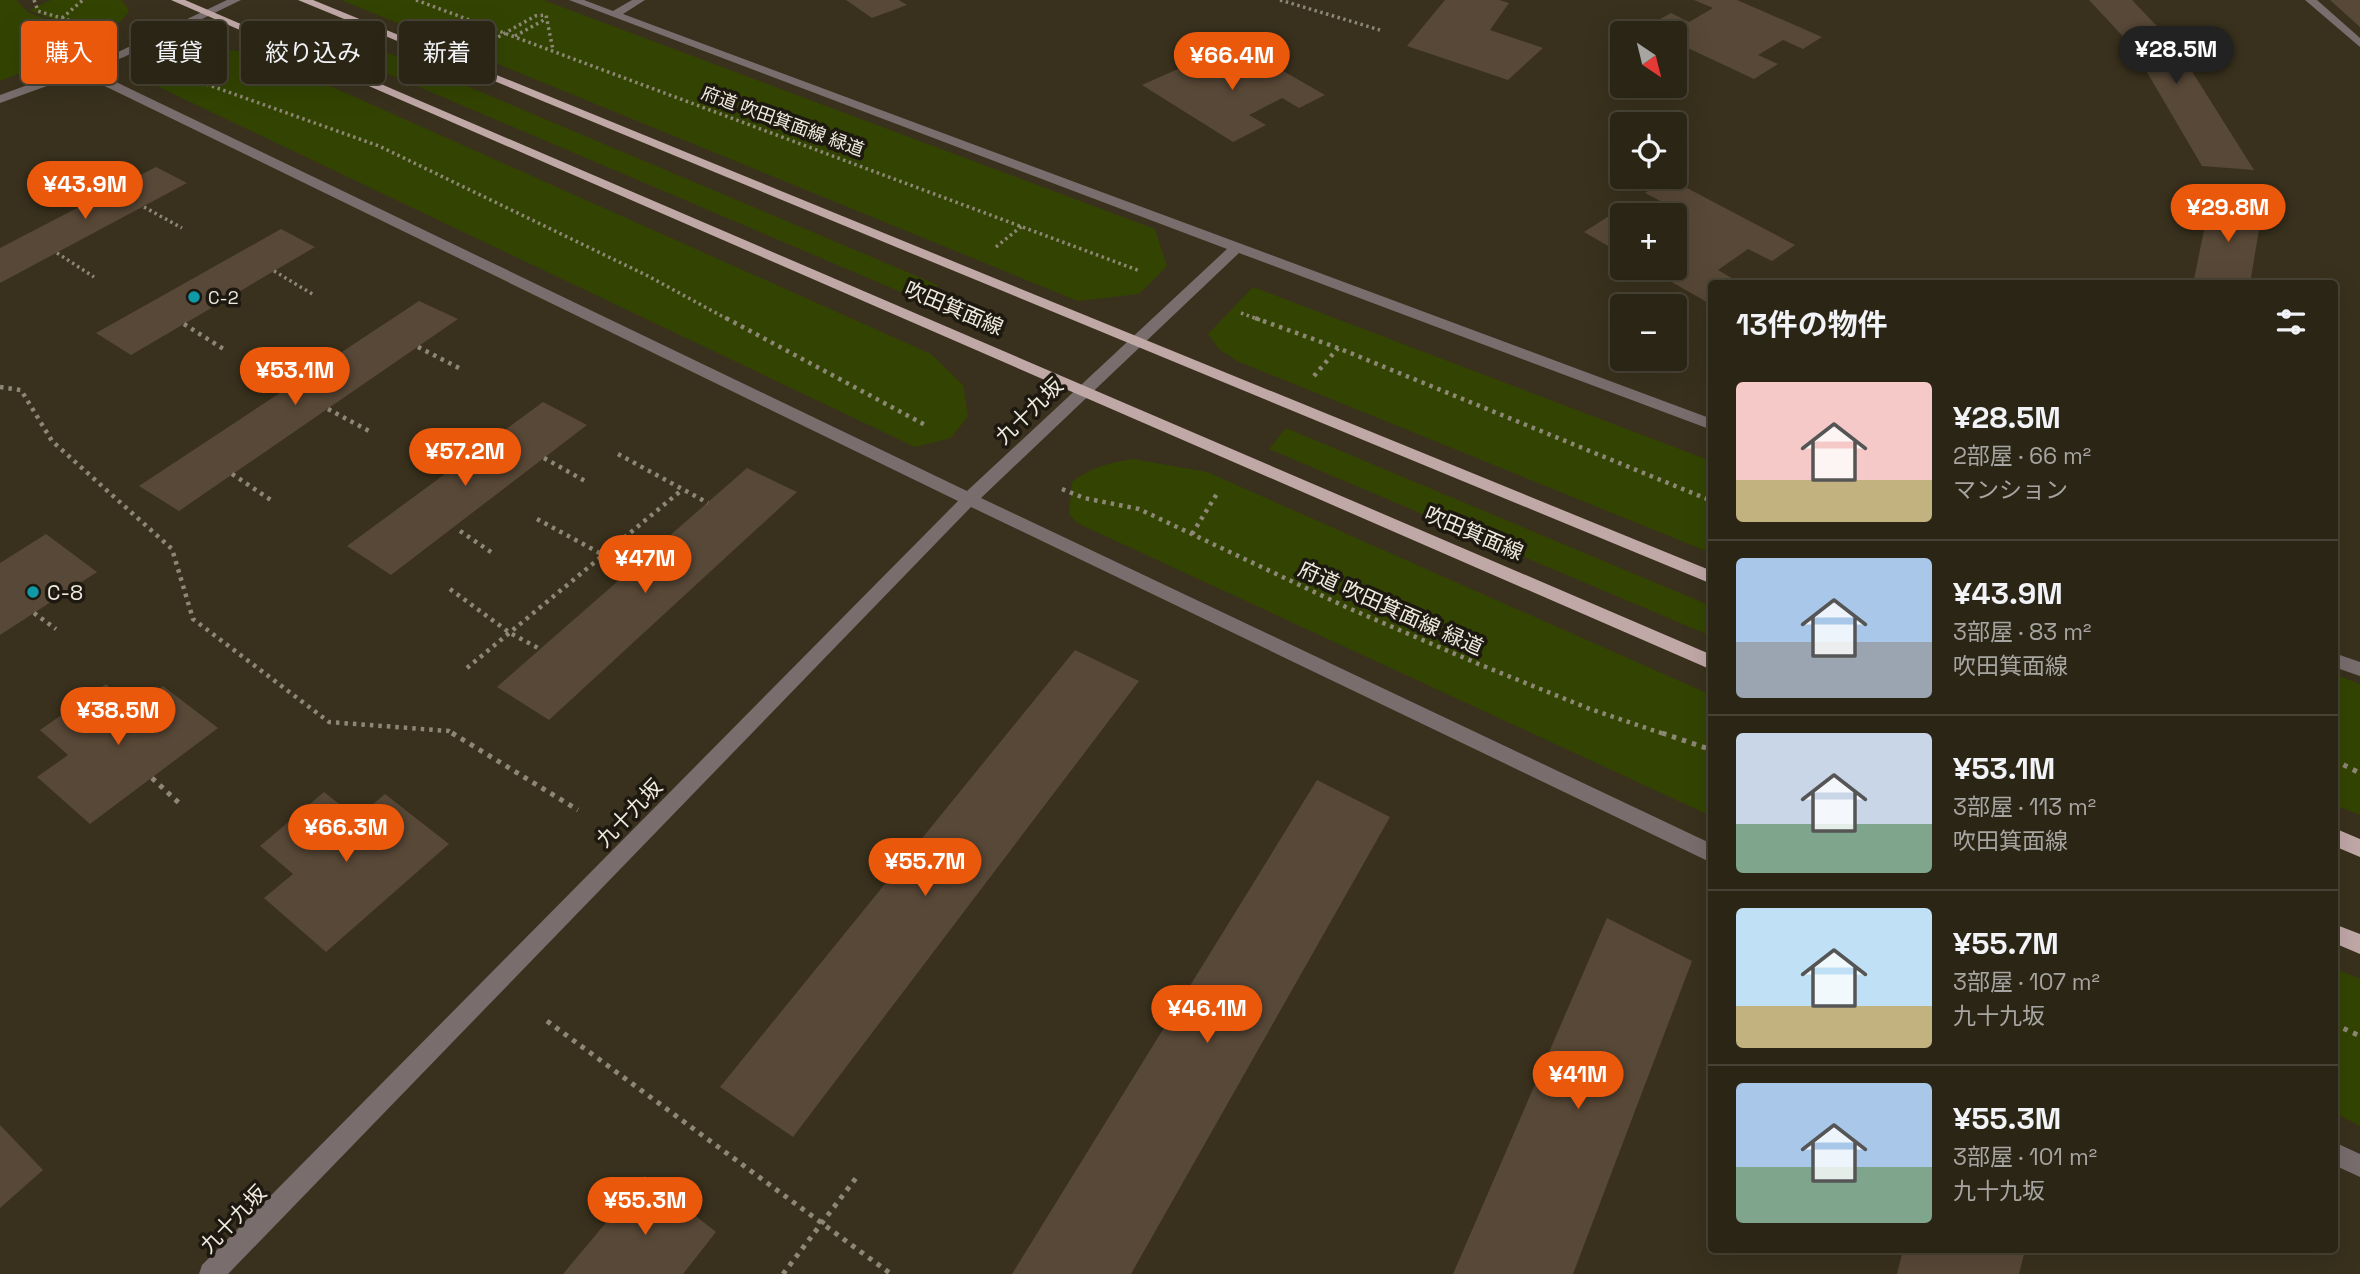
<!DOCTYPE html>
<html lang="ja">
<head>
<meta charset="utf-8">
<style>
  body { margin:0; font-family:"Space Grotesk","Noto Sans JP",sans-serif; background:#332d1f; color:#f1f3f6; height:100vh; display:flex; flex-direction:column; font-size:26px; white-space:nowrap }
  * { box-sizing:border-box; margin:0 }
  p { font-size:23px; color:#a6a5a1 }
  .icon { flex:none; width:38px; height:38px; fill:none; stroke:currentColor; stroke-width:2; stroke-linecap:round; stroke-linejoin:round }
  .map { position:relative; flex:1; overflow:hidden }
  .side { position:absolute; left:1708px; top:280px; width:630px; height:973px; display:flex; flex-direction:column; background:#2b2516; border-radius:7px; box-shadow:0 7px 28px #0002,0 0 0 2px #474235 }
  .side>* { flex:none }
  .top-card { position:absolute; left:21px; top:21px; width:665px; height:63px; display:flex; gap:14px }
  .needle { width:46px; rotate:145deg }
  .controls { position:absolute; left:1610px; top:21px; display:grid; gap:14px }
  .controls a { display:grid; place-items:center; width:77px; height:77px; border-radius:7px; background:#2b2516; box-shadow:0 7px 28px #0002,0 0 0 2px #474235; font-size:35px }
  .price { position:absolute; translate:-50% -60px; padding:0 16px; border-radius:24px; background:#ea580c; color:#fff; font-size:23px; line-height:46px; filter:drop-shadow(0 2px 4px #0008) }
  .price::after { content:''; position:absolute; left:50%; top:42px; width:21px; height:16px; margin-left:-10px; background:inherit; clip-path:polygon(0 0,100% 0,50% 100%) }
  .price.active { background:#222; color:#fff }
  ul { padding:0; list-style:none }
  li { display:flex; align-items:center; gap:21px; height:175px; padding:0 28px }
  li+li { border-top:2px solid #474235 }
  li span { display:grid; place-items:center; flex:none; width:196px; height:140px; border-radius:7px; color:#555 }
  li>.icon { margin-inline-start:auto }
  span .icon { width:84px; height:84px; fill:#fffc; stroke-width:1 }
  li b { font-size:30px }
  h2 { display:flex; justify-content:space-between; align-items:center; height:84px; padding:0 28px; font-size:30px }
  .chip { padding:0 24px; border-radius:7px; background:#2b2516; box-shadow:0 7px 28px #0002,0 0 0 2px #474235; font-size:24px; line-height:63px }
  .chip.active { background:#ea580c; color:#fff }
  .map>svg:first-child { display:block }
  .green { fill:#334402 }
  .building { fill:#584837 }
  .lines { fill:none; stroke-linecap:round; stroke-linejoin:round }
  .path-far2 { stroke:#8d8776; stroke-width:3.5; stroke-dasharray:2.5 3.5; stroke-linecap:butt }
  .path-far1 { stroke:#8d8776; stroke-width:4.5; stroke-dasharray:3.5 5; stroke-linecap:butt }
  .path { stroke:#8d8776; stroke-width:5; stroke-dasharray:4.5 6; stroke-linecap:butt }
  .minor { fill:#796d6d; fill-rule:evenodd }
  .major { fill:#c0a8a7; fill-rule:evenodd }
  .culture-dot { fill:#0f9aa8; stroke:#1d1911; stroke-width:2.5 }
  .labels { text-anchor:middle; dominant-baseline:central; stroke-width:7; stroke-linejoin:round; paint-order:stroke }
  .far-street-label { font-size:18px; fill:#efeade; stroke:#1d1911 }
  .far-poi-label { font-size:18px; fill:#efeade; stroke:#1d1911; text-anchor:start }
  .street-label { font-size:21px; fill:#efeade; stroke:#1d1911 }
  .poi-label { font-size:21px; fill:#efeade; stroke:#1d1911; text-anchor:start }
</style>
</head>
<body>
<div class="map">
<svg width="2360" height="1274" viewBox="0 0 2360 1274">
  <rect width="100%" height="100%" fill="#39311d"/>
  <path class="green" d="M0,0H16L29,13L66,26L73,46L54,60L0,81Z
    M51,0H121L129,10C120,30 94,34 74,38L67,25L29,10Z
    M341,0H543L1155,229L1167,266L1139,294L1078,301Z
    M348,36L938,285L922,301L325,47Z
    M220,48L263,56L931,354L963,385L968,416L951,438L915,447L144,80L140,66L178,50Z
    M1253,287L1711,461V553L1237,361L1219,349L1208,334Z
    M1286,428L1711,606V636L1269,449Z
    M1133,459L1207,472L1711,695V816L1077,523L1069,514L1072,482C1092,467 1109,463 1133,459Z
    M2334,674L2360,684V815L2335,805Z
    M2334,968L2360,979V1126L2335,1113Z"/>
  <path class="building" d="M846,0H899L907,5L872,18Z
    M1445,0H1499L1509,3L1490,30L1543,48L1508,80L1407,46Z
    M1694,0H1737L1822,37L1803,49L1783,40L1758,55L1778,64L1754,79L1675,42V33H1655L1644,28L1671,13L1689,22L1713,8Z
    M2089,0H2132L2176,46L2254,170L2202,166L2131,45Z
    M2330,0H2360V27Z
    M1234,43L1325,95L1299,108L1282,98L1249,115L1266,125L1233,142L1142,85L1178,69L1193,78L1224,63L1208,54Z
    M156,167L187,183L0,283V248Z
    M1668,178L1795,245L1772,261L1748,249L1718,270L1742,284H1712V305L1647,268H1675V215H1648L1666,204L1645,193Z
    M2211,196L2262,211L2250,284H2193Z
    M1617,211L1622,214V254L1584,232Z
    M281,229L315,247L131,355L96,333Z
    M419,301L458,319L179,511L139,486Z
    M543,402L587,425L391,575L347,546Z
    M747,468L797,492L549,720L497,687Z
    M46,534L97,572L0,635V563Z
    M1075,650L1139,681L793,1137L720,1087Z
    M106,684L133,707L163,686L218,728L90,824L37,777L68,755L40,730Z
    M1317,780L1390,817L1131,1274H1012Z
    M324,792L357,818L385,794L449,844L326,952L264,898L293,874L260,846Z
    M1607,918L1692,961L1573,1274H1453Z
    M0,1125L43,1170L0,1208Z
    M645,1176L716,1232L683,1274H563Z
    M1903,1250H2025L2019,1274H1897Z"/>
  <g class="lines">
    <path class="path-far2" d="M34,0L38,11L71,21L80,34
      M416,0L1140,271
      M1280,0L1380,30
      M62,18L83,0
      M515,36L544,20
      M493,40L535,16L546,15L553,50
      M178,74L379,146L648,276L729,320
      M144,207L182,228
      M996,247L1022,226
      M57,253L94,277
      M274,271L314,295
      M1241,313L1260,320"/>
    <path class="path-far1" d="M726,318L927,426
      M1255,318L1338,348L1712,501
      M184,324L225,350
      M418,347L459,368
      M1314,376L1338,348
      M0,387L21,390L52,441L172,549L193,619L329,722L449,731L455,735
      M328,409L369,431
      M618,454L708,503
      M544,458L585,481
      M232,474L271,500
      M1062,489L1084,498L1139,509L1346,607L1476,663L1590,709L1667,735
      M537,519L631,570
      M460,531L494,554
      M1192,534L1218,492
      M450,589L510,633L540,649
      M34,613L56,629
      M467,668L683,489"/>
    <path class="path" d="M452,733L578,810
      M1662,733L1712,750
      M2334,760L2360,773
      M152,778L179,803
      M547,1021L891,1274
      M2334,1024L2360,1036
      M783,1274L856,1178"/>
    <path class="minor" d="M227,0H241L124,57L91,70L967,491L1227,249L569,0H584L613,11L632,0H645L623,14L1712,419V430L1239,253L981,498L1712,844V863L971,507L228,1274H199L202,1265L958,501L80,74L0,103V95L116,53Z
      M2305,0H2317L2360,38V47Z
      M2334,653L2360,662V676L2334,667Z
      M2334,1142L2360,1154V1177L2334,1165Z"/>
    <path class="major" d="M171,0H185L1712,655V670Z
      M298,0H313L1712,571V584Z
      M2334,828L2360,839V857L2334,846Z
      M2334,924L2360,934V954L2334,943Z"/>
  </g>
  <g class="culture-dot">
    <circle cx="194" cy="297" r="7"/>
    <circle cx="33" cy="592" r="7"/>
  </g>
  <g class="labels">
    <g class="far-street-label">
      <text transform="translate(783 121) rotate(20)">府道 吹田箕面線 緑道</text>
    </g>
    <g class="far-poi-label">
      <text x="208" y="297">C-2</text>
    </g>
    <g class="street-label">
      <text transform="translate(954 308) rotate(23)">吹田箕面線</text>
      <text transform="translate(1029 411) rotate(-44)">九十九坂</text>
      <text transform="translate(1474 533) rotate(23)">吹田箕面線</text>
      <text transform="translate(1391 608) rotate(24)">府道 吹田箕面線 緑道</text>
      <text transform="translate(629 813) rotate(-46)">九十九坂</text>
      <text transform="translate(233 1219) rotate(-46)">九十九坂</text>
    </g>
    <g class="poi-label">
      <text x="47" y="592">C-8</text>
    </g>
  </g>
</svg>
<div class="controls">
<a><svg class="needle" viewBox="-14 -14 28 28"><path d="M0-13l5 13h-10z" fill="#e53935"/><path d="M0 13l5-13h-10z" fill="#a6a5a1"/></svg></a>
<a><svg class="icon" aria-label="locate" viewBox="0 0 24 24"><circle cx="12" cy="12" r="6"/><path d="M12 2v4M12 18v4M2 12h4M18 12h4"/></svg></a>
<a>+</a>
<a>−</a>
</div>
<b class="price active" style="left:2176px;top:86px">¥28.5M</b>
<b class="price" style="left:1232px;top:92px">¥66.4M</b>
<b class="price" style="left:85px;top:221px">¥43.9M</b>
<b class="price" style="left:2228px;top:244px">¥29.8M</b>
<b class="price" style="left:295px;top:407px">¥53.1M</b>
<b class="price" style="left:465px;top:488px">¥57.2M</b>
<b class="price" style="left:645px;top:595px">¥47M</b>
<b class="price" style="left:118px;top:747px">¥38.5M</b>
<b class="price" style="left:346px;top:864px">¥66.3M</b>
<b class="price" style="left:925px;top:898px">¥55.7M</b>
<b class="price" style="left:1207px;top:1045px">¥46.1M</b>
<b class="price" style="left:1578px;top:1111px">¥41M</b>
<b class="price" style="left:645px;top:1237px">¥55.3M</b>
<div class="top-card">
<a class="chip active">購入</a>
<a class="chip">賃貸</a>
<a class="chip">絞り込み</a>
<a class="chip">新着</a>
</div>
<section class="side">
<h2>13件の物件<svg class="icon" aria-label="filters" viewBox="0 0 24 24"><path d="M4 7h16M4 17h16"/><circle cx="9" cy="7" r="2"/><circle cx="15" cy="17" r="2"/></svg></h2>
<ul>
<li><span style="background:linear-gradient(#f6c9c9 70%,#c2b280 0)"><svg class="icon" aria-label="home" viewBox="0 0 24 24"><path d="M3 11l9-7 9 7M6 9v11h12V9"/></svg></span><div><b>¥28.5M</b><p>2部屋 · 66 m²</p><p>マンション</p></div></li>
<li><span style="background:linear-gradient(#a9c7e8 60%,#9aa5b1 0)"><svg class="icon" aria-label="home" viewBox="0 0 24 24"><path d="M3 11l9-7 9 7M6 9v11h12V9"/></svg></span><div><b>¥43.9M</b><p>3部屋 · 83 m²</p><p>吹田箕面線</p></div></li>
<li><span style="background:linear-gradient(#c9d6e8 65%,#7fa58c 0)"><svg class="icon" aria-label="home" viewBox="0 0 24 24"><path d="M3 11l9-7 9 7M6 9v11h12V9"/></svg></span><div><b>¥53.1M</b><p>3部屋 · 113 m²</p><p>吹田箕面線</p></div></li>
<li><span style="background:linear-gradient(#bfe0f5 70%,#c2b280 0)"><svg class="icon" aria-label="home" viewBox="0 0 24 24"><path d="M3 11l9-7 9 7M6 9v11h12V9"/></svg></span><div><b>¥55.7M</b><p>3部屋 · 107 m²</p><p>九十九坂</p></div></li>
<li><span style="background:linear-gradient(#a9c7e8 60%,#7fa58c 0)"><svg class="icon" aria-label="home" viewBox="0 0 24 24"><path d="M3 11l9-7 9 7M6 9v11h12V9"/></svg></span><div><b>¥55.3M</b><p>3部屋 · 101 m²</p><p>九十九坂</p></div></li>
</ul>
</section>
</div>
</body>
</html>
